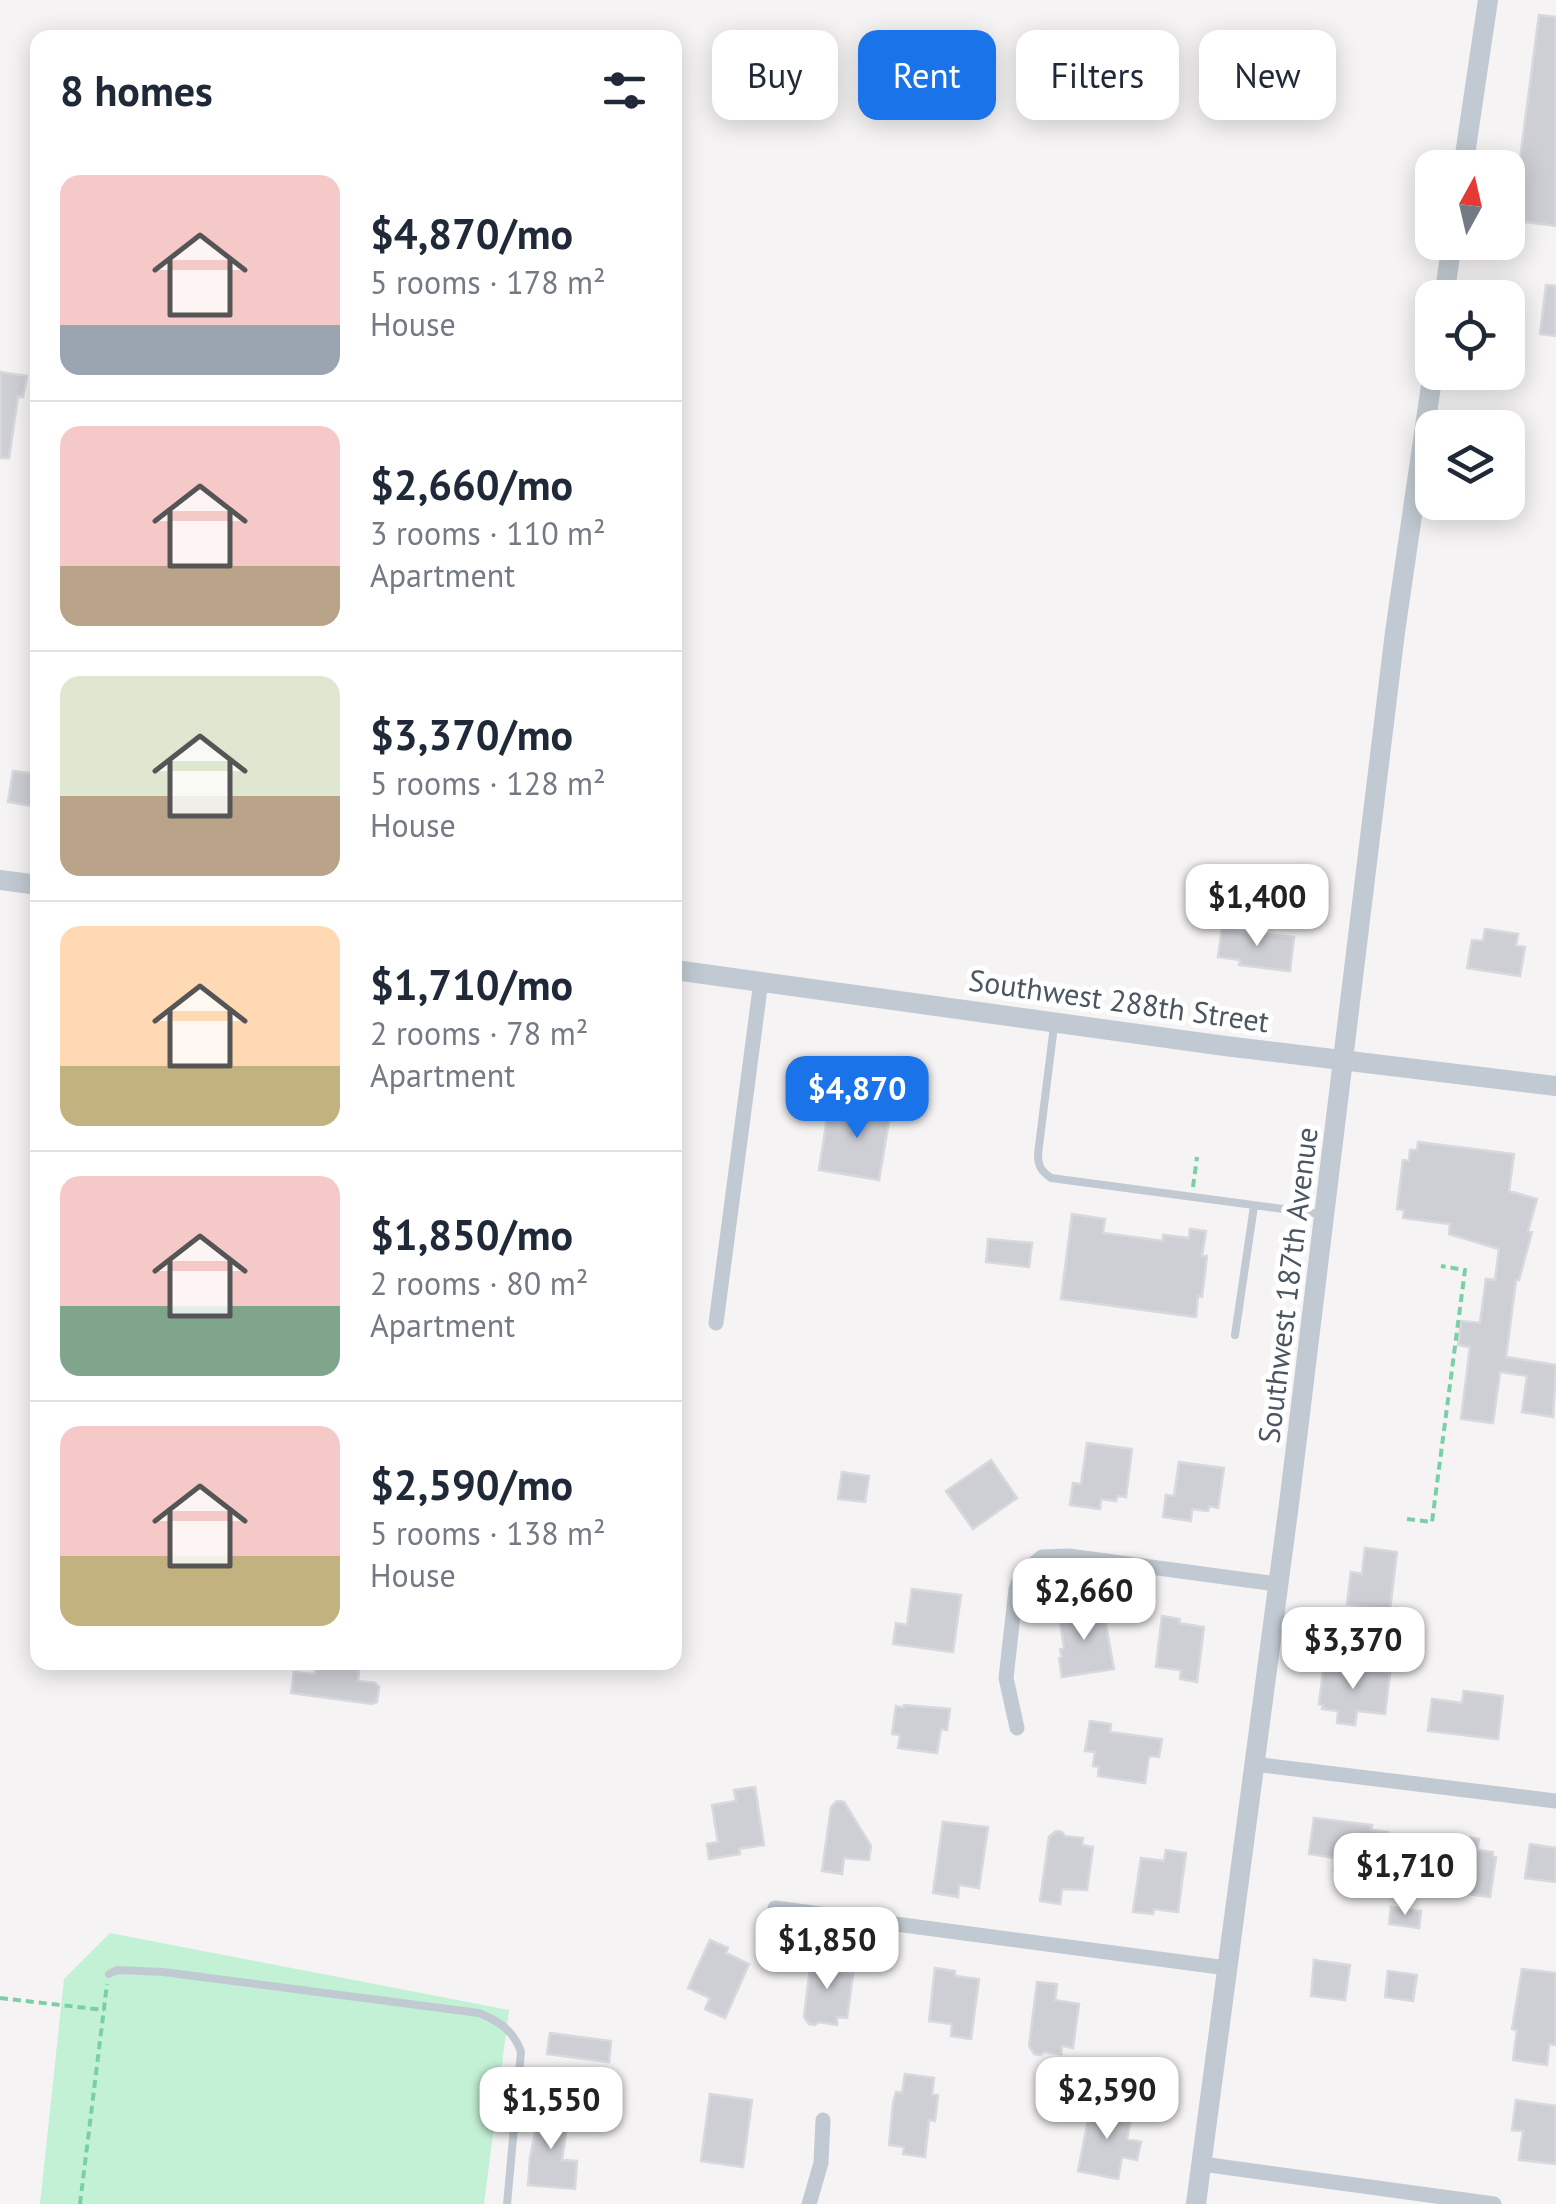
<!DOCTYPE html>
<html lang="en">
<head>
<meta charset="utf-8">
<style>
  body { margin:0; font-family:"PT Sans",sans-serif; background:#f6f6f7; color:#1f2937; height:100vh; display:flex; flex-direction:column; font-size:38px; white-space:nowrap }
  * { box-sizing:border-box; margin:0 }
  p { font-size:32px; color:#747a83 }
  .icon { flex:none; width:55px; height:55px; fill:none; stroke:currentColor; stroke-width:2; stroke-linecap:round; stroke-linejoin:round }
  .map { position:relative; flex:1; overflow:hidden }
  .side { position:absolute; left:30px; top:30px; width:652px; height:1640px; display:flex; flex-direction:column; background:#fff; border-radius:20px; box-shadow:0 5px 25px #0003 }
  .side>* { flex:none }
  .guide { position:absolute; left:712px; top:30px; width:692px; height:90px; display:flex; gap:20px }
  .needle { width:65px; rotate:8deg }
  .tools { position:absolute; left:1415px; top:150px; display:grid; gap:20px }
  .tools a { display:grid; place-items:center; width:110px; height:110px; border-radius:20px; background:#fff; box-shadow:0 5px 25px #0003; font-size:50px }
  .price { position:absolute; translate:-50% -85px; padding:0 22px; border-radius:20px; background:#fff; color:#222; font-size:32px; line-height:65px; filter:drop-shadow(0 2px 5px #0008) }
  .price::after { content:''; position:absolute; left:50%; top:60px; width:30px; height:22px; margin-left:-15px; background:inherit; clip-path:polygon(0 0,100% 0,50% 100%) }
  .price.current { background:#1a73e8; color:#fff }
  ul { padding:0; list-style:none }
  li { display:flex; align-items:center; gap:30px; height:250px; padding:0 30px }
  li+li { border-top:2px solid #e0e1e3 }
  li span { display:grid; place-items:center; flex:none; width:280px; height:200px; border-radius:20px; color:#555 }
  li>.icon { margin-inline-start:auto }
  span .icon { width:120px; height:120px; fill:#fffc; stroke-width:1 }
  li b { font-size:42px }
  h2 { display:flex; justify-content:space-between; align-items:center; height:120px; padding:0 30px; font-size:42px }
  .pill { padding:0 35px; border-radius:20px; background:#fff; box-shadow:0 5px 25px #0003; font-size:35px; line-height:90px }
  .pill.current { background:#1a73e8; color:#fff }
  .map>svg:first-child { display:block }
  .green { fill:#c3f1d5 }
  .building { fill:#cdcfd5; stroke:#d7d9de; stroke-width:2.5 }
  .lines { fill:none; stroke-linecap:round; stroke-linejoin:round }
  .path { stroke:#7ad0a6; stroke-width:4; stroke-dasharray:8 5; stroke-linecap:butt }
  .service { stroke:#c1cad2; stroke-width:8 }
  .minor { stroke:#c1cad2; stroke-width:15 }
  .tertiary { stroke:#c1cad2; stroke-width:20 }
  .labels { text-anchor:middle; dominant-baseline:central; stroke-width:10; stroke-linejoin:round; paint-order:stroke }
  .street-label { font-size:30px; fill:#4a5661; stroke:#fff }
</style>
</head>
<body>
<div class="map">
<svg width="1556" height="2204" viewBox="0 0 1556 2204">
  <rect width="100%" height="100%" fill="#f5f3f3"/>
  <path class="green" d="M110,1933L509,2010L484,2204H40L64,1979Z"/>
  <path class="building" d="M1539,15L1556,17V226L1512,220Z
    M1546,285L1556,286V336L1540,334Z
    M0,372L27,376L23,397L18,396L9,458H0Z
    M13,771L38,774V807L8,802Z
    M1222,929L1294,937L1290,971L1239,965L1240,960L1218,957Z
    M1485,929L1518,934L1516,945L1525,947L1520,976L1467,968L1472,940L1483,941Z
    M865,1099L892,1103L879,1180L819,1170L828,1112L863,1117Z
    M1418,1142L1514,1154L1509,1191L1537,1199L1528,1231L1532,1232L1519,1280H1516L1506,1357L1556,1365L1553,1417L1522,1412L1527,1376L1500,1372L1493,1423L1461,1419L1470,1347L1458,1345L1461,1321L1480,1323L1486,1279L1495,1280L1499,1249L1449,1234L1450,1224L1403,1218L1404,1210L1397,1209L1403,1160L1409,1161L1410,1150H1417Z
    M1072,1214L1105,1219L1103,1233L1163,1241V1235L1189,1238L1190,1229L1206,1231L1202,1256H1207L1202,1297L1198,1296L1196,1317L1061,1299Z
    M988,1239L1032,1243L1029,1267L986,1262Z
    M1087,1443L1132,1449L1126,1497L1117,1496L1116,1501L1101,1499L1100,1509L1070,1505L1073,1483L1081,1484Z
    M991,1460L1017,1498L973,1529L946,1491Z
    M1179,1462L1224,1468L1218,1508L1209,1506L1208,1511L1192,1509L1191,1521L1163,1517L1166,1495L1174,1496Z
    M842,1472L869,1476L865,1502L838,1499Z
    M1365,1548L1397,1552L1390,1610L1347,1604L1351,1572L1362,1574Z
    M912,1589L961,1595L953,1652L893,1644L896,1623L907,1625Z
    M1078,1605L1080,1618L1104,1614L1114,1669L1062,1677L1059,1658L1062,1657L1060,1649L1064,1648L1058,1608Z
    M1162,1616L1180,1619L1179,1623L1204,1627L1197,1682L1180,1679L1181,1670L1156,1667Z
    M316,1662H360L358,1681L375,1683L379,1687L377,1702L372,1704L291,1693L294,1672L315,1674Z
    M1324,1664L1390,1673L1385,1714L1357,1711L1355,1725L1337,1723L1338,1711L1322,1709L1323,1705L1319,1704Z
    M1464,1691L1503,1696L1498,1739L1428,1731L1432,1699L1462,1703Z
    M904,1705L950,1709L947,1730L941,1729L937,1753L898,1748L900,1735L892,1734L896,1706L904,1708Z
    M1090,1721L1111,1724L1110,1732L1162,1739L1159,1757L1149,1756L1145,1783L1098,1776L1099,1767L1093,1766L1095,1752L1085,1751Z
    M755,1787L764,1845L739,1849L740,1854L709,1859L707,1844L718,1842L712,1805L736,1801L734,1790Z
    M837,1801L844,1802L871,1846L869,1860L844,1858L842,1874L822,1871L831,1807Z
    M1314,1818L1372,1825L1371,1830L1388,1832L1382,1877L1334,1871L1336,1858L1309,1854Z
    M943,1822L988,1827L979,1888L959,1885L958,1897L933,1893Z
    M1056,1831L1062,1832L1065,1836L1083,1838L1082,1845L1093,1847L1087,1890L1062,1889L1060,1904L1040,1901L1049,1837Z
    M1460,1836L1479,1839L1477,1850L1493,1852V1856L1496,1857L1490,1897L1424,1888L1430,1846L1458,1850Z
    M1530,1844L1556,1848V1882L1525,1878Z
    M1166,1850L1186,1853L1178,1912L1154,1909L1153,1914L1133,1912L1141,1858L1164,1861Z
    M1391,1907L1421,1911L1419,1928L1389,1924Z
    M710,1940L728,1948L726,1953L749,1964L725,2018L705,2009L710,1998L688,1988Z
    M812,1952L832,1955L830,1971L853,1974L847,2018L837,2017V2025L819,2022L815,2025L809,2024L804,2017Z
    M1314,1960L1350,1965L1345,2000L1311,1996Z
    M935,1968L955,1971V1976L979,1979L971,2039L951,2036L952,2024L929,2021Z
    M1522,1969L1556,1973V2045L1549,2044L1547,2065L1513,2060L1517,2030L1512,2029Z
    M1388,1971L1417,1975L1413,2001L1385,1997Z
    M1037,1982L1057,1984L1055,2000L1079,2004L1073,2048L1062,2046L1061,2054L1045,2052L1040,2055L1034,2054L1029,2046Z
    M550,2033L611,2041L609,2062L547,2054Z
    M905,2074L934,2078L932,2095H938L935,2121L929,2120L925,2157L903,2154L904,2147L889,2145L893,2104L896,2092L902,2093Z
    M710,2094L752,2100L743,2167L701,2161Z
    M1516,2100L1556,2106V2164L1519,2160L1523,2131L1512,2130Z
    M1091,2105L1132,2113L1127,2139L1141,2142L1137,2160L1122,2157L1118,2179L1078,2171Z
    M540,2107L569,2112L562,2160L577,2161L575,2189L528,2185L530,2158Z"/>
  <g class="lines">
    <path class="path" d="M1193,1187L1197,1157
      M1407,1519L1432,1522L1465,1270L1441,1266
      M0,1998L104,2010
      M80,2204L107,1984"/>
    <path class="service" d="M1054,1026L1038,1154C1038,1166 1041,1171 1051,1178L1321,1214
      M1235,1335L1254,1206
      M109,1974L117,1970L163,1972L479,2013C499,2021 514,2031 521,2052L507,2204"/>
    <path class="minor" d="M716,1323L761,981
      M1017,1728L1006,1678L1016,1589L1022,1574L1042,1557L1069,1556L1277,1584
      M1254,1764L1556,1801
      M775,1908L1227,1968
      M1202,2164L1494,2204
      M809,2204L821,2163L823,2120"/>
    <path class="tertiary" d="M1463,168L1488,0
      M1444,298L1452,242
      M0,880L38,885
      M675,970L1225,1046L1556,1086
      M1196,2204L1289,1504L1395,632L1433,372"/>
  </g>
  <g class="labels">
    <g class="street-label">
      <text transform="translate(1119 1000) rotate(8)">Southwest 288th Street</text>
      <text transform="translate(1287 1285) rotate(-83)">Southwest 187th Avenue</text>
    </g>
  </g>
</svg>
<div class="tools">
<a><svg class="needle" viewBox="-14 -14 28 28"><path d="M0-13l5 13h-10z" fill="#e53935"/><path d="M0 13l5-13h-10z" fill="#747a83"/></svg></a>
<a><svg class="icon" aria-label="locate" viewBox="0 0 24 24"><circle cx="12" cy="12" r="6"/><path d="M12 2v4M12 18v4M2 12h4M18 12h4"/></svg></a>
<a><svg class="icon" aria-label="layers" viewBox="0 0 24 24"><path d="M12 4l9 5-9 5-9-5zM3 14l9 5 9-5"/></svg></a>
</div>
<b class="price" style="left:1257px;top:949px">$1,400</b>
<b class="price current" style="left:857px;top:1141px">$4,870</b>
<b class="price" style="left:1084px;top:1643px">$2,660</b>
<b class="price" style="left:1353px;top:1692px">$3,370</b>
<b class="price" style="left:1405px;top:1918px">$1,710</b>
<b class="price" style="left:827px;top:1992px">$1,850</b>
<b class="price" style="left:1107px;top:2142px">$2,590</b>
<b class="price" style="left:551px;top:2152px">$1,550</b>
<div class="guide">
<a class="pill">Buy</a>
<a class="pill current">Rent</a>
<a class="pill">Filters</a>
<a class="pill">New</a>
</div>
<section class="side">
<h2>8 homes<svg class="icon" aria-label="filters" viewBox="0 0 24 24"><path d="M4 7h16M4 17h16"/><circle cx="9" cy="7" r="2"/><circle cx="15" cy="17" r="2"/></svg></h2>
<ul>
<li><span style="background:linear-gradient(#f6c9c9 75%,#9aa5b1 0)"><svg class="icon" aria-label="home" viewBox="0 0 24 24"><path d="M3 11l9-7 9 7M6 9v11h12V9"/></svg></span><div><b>$4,870/mo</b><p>5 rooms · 178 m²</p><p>House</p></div></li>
<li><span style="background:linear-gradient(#f6c9c9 70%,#b9a48a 0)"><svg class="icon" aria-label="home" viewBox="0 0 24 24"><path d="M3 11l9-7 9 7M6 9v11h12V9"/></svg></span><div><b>$2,660/mo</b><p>3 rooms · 110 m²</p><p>Apartment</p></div></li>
<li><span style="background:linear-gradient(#dfe7d0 60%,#b9a48a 0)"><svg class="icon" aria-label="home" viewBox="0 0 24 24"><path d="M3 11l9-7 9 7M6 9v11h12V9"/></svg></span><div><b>$3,370/mo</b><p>5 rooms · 128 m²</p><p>House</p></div></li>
<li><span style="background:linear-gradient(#ffd9b3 70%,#c2b280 0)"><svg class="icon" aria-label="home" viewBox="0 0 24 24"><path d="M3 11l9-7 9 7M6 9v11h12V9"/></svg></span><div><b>$1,710/mo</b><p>2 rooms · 78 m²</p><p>Apartment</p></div></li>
<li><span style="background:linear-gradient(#f6c9c9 65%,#7fa58c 0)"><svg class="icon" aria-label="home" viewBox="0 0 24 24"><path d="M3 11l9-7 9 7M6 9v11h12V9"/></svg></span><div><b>$1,850/mo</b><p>2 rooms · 80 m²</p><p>Apartment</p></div></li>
<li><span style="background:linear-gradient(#f6c9c9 65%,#c2b280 0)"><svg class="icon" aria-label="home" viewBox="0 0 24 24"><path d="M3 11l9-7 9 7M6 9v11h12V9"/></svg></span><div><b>$2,590/mo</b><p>5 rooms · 138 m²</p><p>House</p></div></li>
</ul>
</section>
</div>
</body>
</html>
